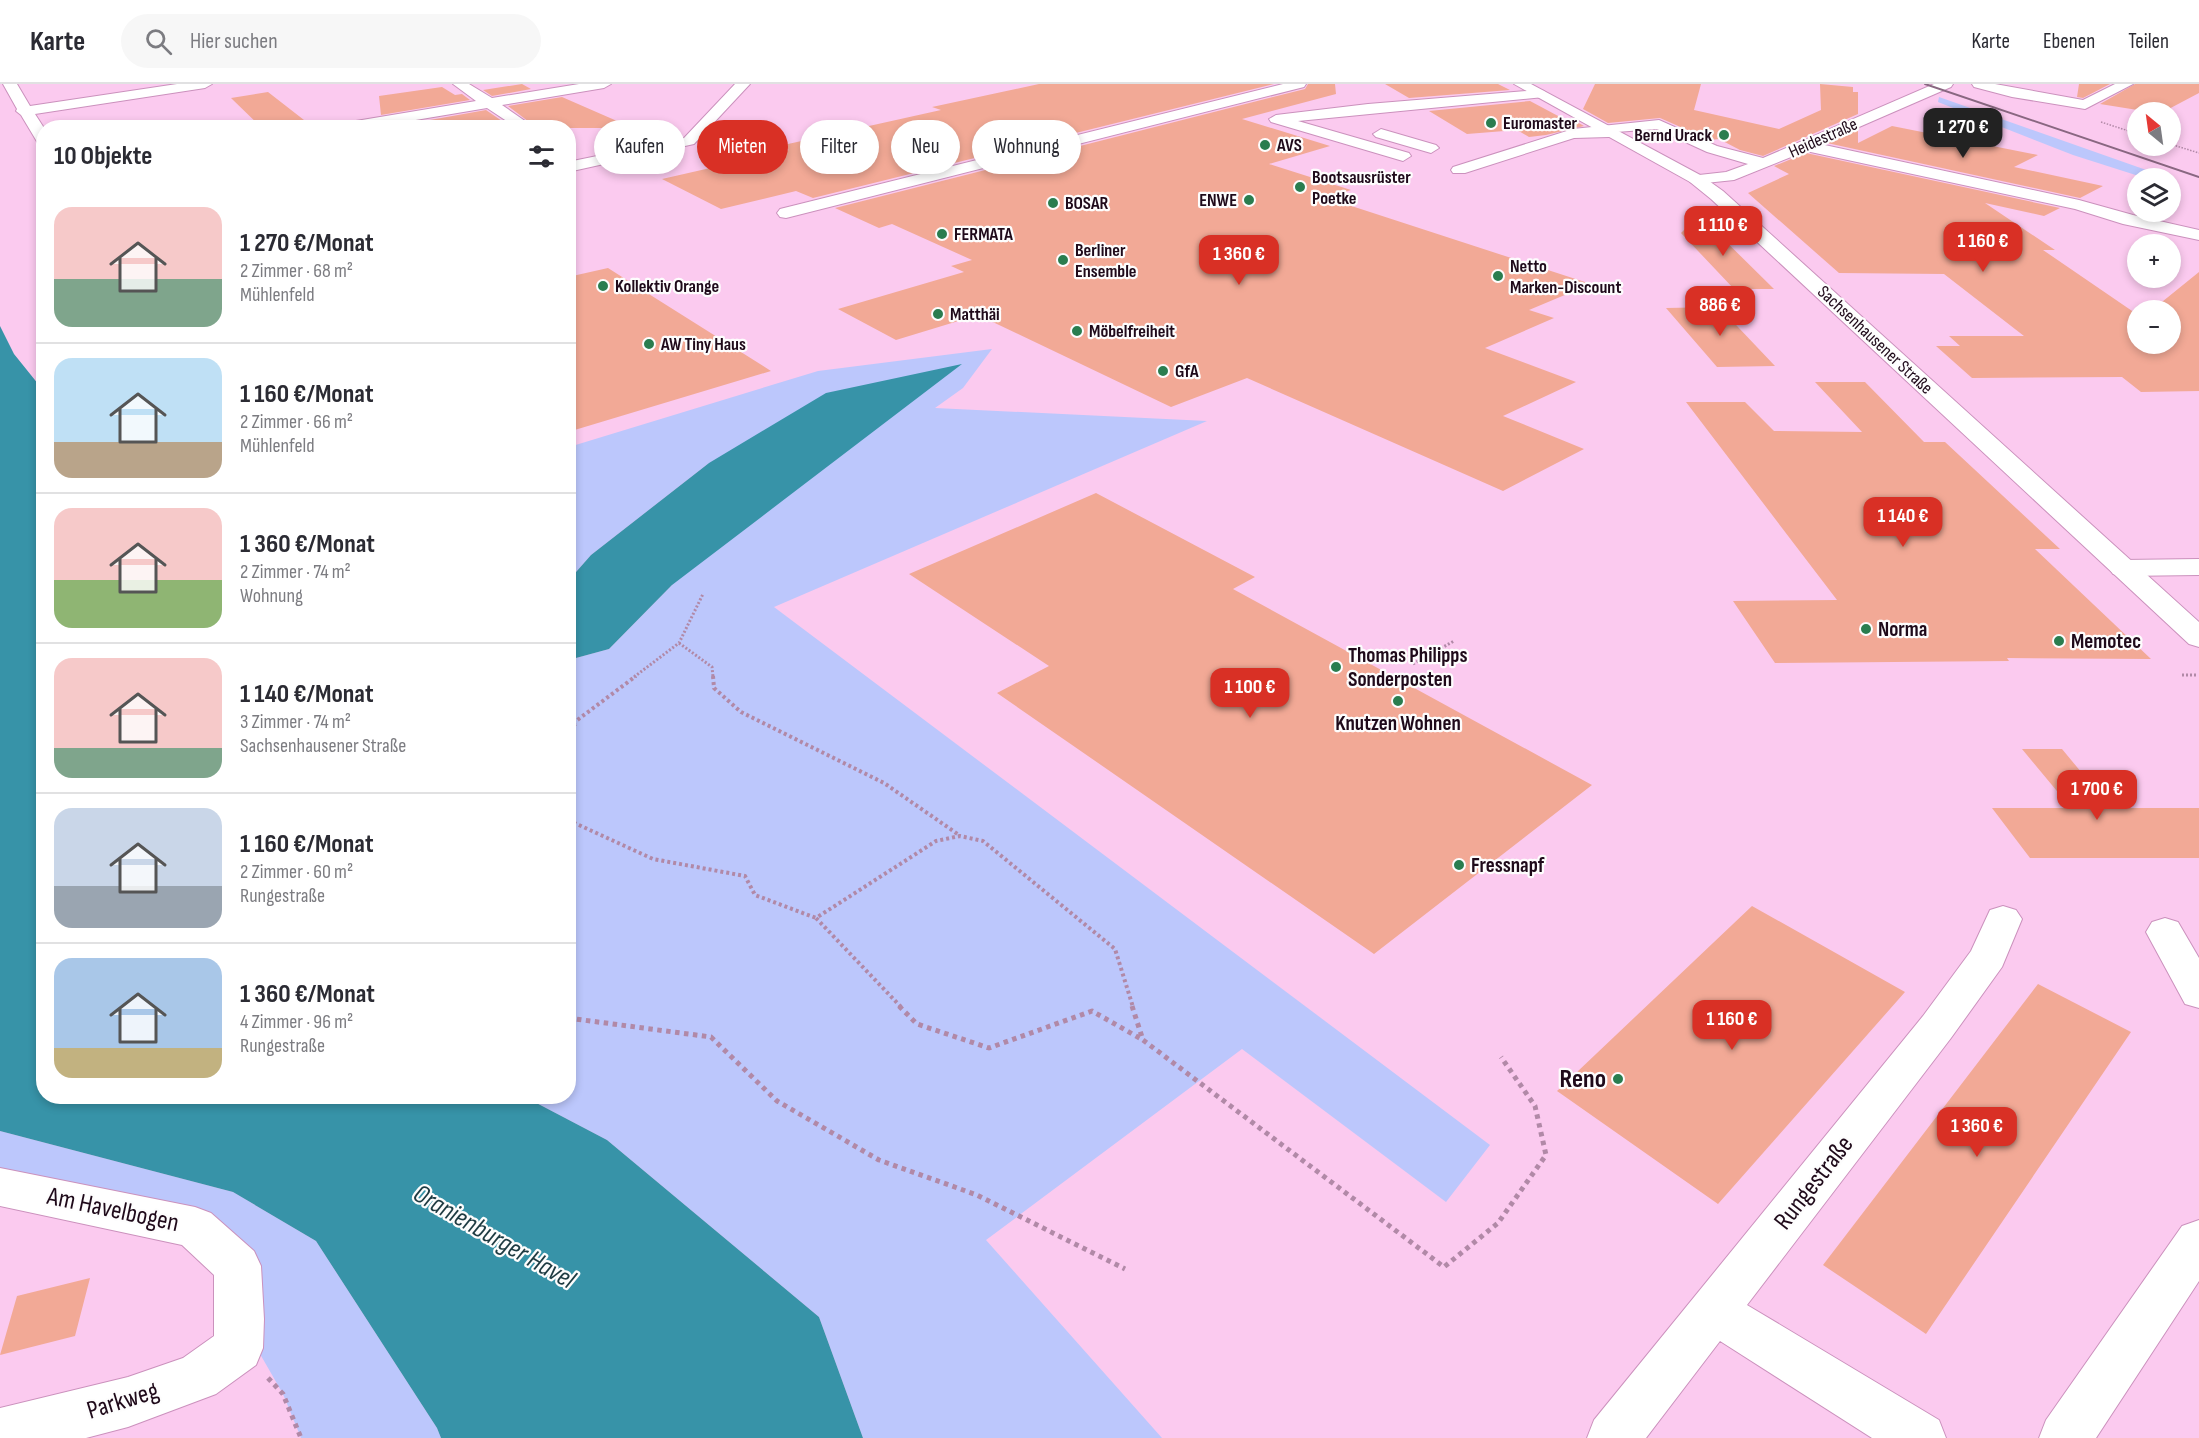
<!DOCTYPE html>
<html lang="de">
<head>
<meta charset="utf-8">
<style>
  body { margin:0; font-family:"Sofia Sans Condensed",sans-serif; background:#f7f7f7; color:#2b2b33; height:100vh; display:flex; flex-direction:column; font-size:22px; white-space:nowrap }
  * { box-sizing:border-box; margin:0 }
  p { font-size:20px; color:#7c7c81 }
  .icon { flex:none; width:33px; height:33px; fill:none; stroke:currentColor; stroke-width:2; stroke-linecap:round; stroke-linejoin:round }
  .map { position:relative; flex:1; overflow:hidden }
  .drawer { position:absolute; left:36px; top:36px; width:540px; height:984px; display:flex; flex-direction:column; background:#fff; border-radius:24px; box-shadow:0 3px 9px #0003 }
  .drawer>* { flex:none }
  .guide { position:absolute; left:594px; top:36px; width:570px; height:54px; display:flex; gap:12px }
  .needle { width:39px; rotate:331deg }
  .buttons { position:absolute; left:2127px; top:18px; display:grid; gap:12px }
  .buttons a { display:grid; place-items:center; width:54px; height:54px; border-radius:50%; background:#fff; box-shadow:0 3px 9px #0003; font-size:30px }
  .price { position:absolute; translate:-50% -51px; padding:0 14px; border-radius:12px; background:#d93025; color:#fff; font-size:20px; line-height:39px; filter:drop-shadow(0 2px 3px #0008) }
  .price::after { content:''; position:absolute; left:50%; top:36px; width:18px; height:14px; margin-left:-9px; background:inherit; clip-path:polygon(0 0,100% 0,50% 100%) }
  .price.on { background:#222; color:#fff }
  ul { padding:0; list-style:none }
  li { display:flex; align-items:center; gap:18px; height:150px; padding:0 18px }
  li+li { border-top:2px solid #e1e1e2 }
  li span { display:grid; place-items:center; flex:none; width:168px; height:120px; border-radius:18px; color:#555 }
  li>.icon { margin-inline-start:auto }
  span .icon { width:72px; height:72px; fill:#fffc; stroke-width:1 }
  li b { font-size:26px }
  h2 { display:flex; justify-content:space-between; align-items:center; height:72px; padding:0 18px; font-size:26px }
  .chip { padding:0 21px; border-radius:27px; background:#fff; box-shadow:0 3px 9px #0003; font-size:21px; line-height:54px }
  .chip.on { background:#d93025; color:#fff }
  header { display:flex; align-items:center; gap:36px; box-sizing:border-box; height:84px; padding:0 30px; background:#fff; border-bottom:2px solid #e1e1e2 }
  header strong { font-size:28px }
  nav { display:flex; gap:33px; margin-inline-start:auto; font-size:21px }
  .search { width:420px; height:54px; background:#f7f7f7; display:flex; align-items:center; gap:15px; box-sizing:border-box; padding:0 21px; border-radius:33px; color:#7c7c81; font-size:22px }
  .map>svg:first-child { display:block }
  .green { fill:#bcc7fc }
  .water { fill:#3793a8 }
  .building { fill:#f2a996 }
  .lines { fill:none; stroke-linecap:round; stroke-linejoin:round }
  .minor-casing { stroke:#cb91bd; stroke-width:2 }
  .major-casing { stroke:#cb91bd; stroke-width:2 }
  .path-far3 { stroke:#b189a7; stroke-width:1.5; stroke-dasharray:1.5 1.5; stroke-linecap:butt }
  .path-far2 { stroke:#b189a7; stroke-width:3; stroke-dasharray:2 2; stroke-linecap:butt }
  .path-far1 { stroke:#b189a7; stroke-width:4; stroke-dasharray:3 3; stroke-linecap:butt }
  .path { stroke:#b189a7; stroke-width:5; stroke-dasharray:4.5 4.5; stroke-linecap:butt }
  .minor { fill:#fff; fill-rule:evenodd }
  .major { fill:#fff; fill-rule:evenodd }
  .rail { stroke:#896781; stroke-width:2 }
  .poi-dot { fill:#2a7d4f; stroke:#fdfdfd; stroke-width:2 }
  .labels { text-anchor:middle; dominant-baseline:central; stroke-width:4.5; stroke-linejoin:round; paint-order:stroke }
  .far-poi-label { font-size:18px; font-weight:bold; fill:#1f0a1a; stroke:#fdfdfd; text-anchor:start }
  .far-street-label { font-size:18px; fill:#1f0a1a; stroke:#fdfdfd }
  .poi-label { font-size:21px; font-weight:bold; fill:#1f0a1a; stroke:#fdfdfd; text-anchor:start }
  .near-poi-label { font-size:26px; font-weight:bold; fill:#1f0a1a; stroke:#fdfdfd; text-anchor:end }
  .near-street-label { font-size:26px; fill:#1f0a1a; stroke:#fdfdfd }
  .near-water-label { font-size:27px; font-style:italic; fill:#1e3b42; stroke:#fdfdfd }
</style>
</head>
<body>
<header>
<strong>Karte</strong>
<div class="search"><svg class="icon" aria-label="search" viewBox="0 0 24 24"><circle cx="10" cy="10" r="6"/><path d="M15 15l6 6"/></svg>Hier suchen</div>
<nav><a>Karte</a><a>Ebenen</a><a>Teilen</a></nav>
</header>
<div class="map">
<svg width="2199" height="1354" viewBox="0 0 2199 1354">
  <rect width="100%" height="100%" fill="#fbcaef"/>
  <path class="green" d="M1939,13L2169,94H2145L2073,71L1938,18Z
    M992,265L963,304L935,324L1207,337L774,523L1490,1061L1446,1118L1242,965L986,1156L1162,1354H863L819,1233L607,1056L525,1013L568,1012L569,580L576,574L609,565L672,501L709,379L591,471L569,496V363L818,287Z
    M0,1047L233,1108L316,1157L437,1344L441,1354H301L283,1310L240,1235L195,1143L0,1103Z"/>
  <path class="water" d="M0,242L14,270L43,306L44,1012L525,1013L607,1056L819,1233L863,1354H441L437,1344L316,1157L233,1108L0,1047Z
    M962,280L672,501L609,565L576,574L569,580V496L591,471L709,379L826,309Z"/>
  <path class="building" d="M522,0L531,5L492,12L483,6Z
    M1039,0H1274L813,114L796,107L721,125L662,95L789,66L779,62L941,26L932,23Z
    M1308,0H1335L1336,10L1242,35L1330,62L1269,80L1351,106L1327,114L1591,200L1529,226L1554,234L1485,264L1576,298L1503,332L1584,365L1503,407L1247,294L1171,323L978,231L896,256L838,225L964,188L951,182L972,176L892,140L879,144L835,124L1305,5Z
    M1385,0H1498L1510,6L1409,14Z
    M1595,0H1701L1694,26L1779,45L1821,26L1820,0L1853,3V8H1858V30L1763,72L1740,66L1719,55L1710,56L1660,34L1608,39L1583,25Z
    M2079,0H2110L2083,14L2077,13Z
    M2135,0H2199V9L2163,28H2150L2100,20Z
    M442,3L455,11L462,10L470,16L381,31L379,12Z
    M268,8L304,36L261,43L231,14Z
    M562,13L633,44H537L508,22Z
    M1530,17L1575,41L1577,38L1584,42L1546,51L1529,53L1517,46L1467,50L1429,27Z
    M486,26L512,44H385Z
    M1892,42L2038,71L2014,83L2103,102L2080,114L1827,59L1858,46V59Z
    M1806,69L2060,124L2044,132L1985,119L2055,166H2043L2138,231V260H2170V226H2152L2199,188V307L2141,308L2122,293L1972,294L1936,262H1960L1949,252H2024L1944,190L1839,189L1748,109L1789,90L1774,82Z
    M1699,131L1774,205H1734L1681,149Z
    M608,184L652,212L771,287L568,348V193Z
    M1719,223L1775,282L1717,283L1666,224Z
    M1815,298H1865L1924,358H1945L2060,465H2035L2151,575L2007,574L2009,577L1775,579L1733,517L1837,516L1686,318H1745L1774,347L1862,348Z
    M1096,409L1255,493L1233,505L1592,701L1374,870L997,609L1049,582L909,490Z
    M2022,665H2062L2111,724H2199V774H2030L1992,724H2071Z
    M1752,822L1905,908L1718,1120L1557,1007Z
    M2038,900L2131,948L1926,1250L1823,1181Z
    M90,1194L75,1252L0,1271L17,1212Z"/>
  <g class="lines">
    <defs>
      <path id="minor" d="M3,0H17L30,22L177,0H212L205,4L35,30L44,44V62L39,61L21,31L16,27L17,25Z
        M453,0H469L492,14L579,0H611L604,4L502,21L535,44H517L487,24L368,44H331L338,40L476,17Z
        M735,0H750L694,60L568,88V78L684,54Z
        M1283,0H1306L1304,3L786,134L780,133L777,129L780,125Z
        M1934,0H1953L1951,3L1820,60L2079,116L2133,131L2199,146V156L2123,140L2075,125L1806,67L1734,96L1696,100L1690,98L1688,95L1690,92L1726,88L1748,80L1707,68L1657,45L1616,48L1609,53L1574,54L1465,89H1453L1451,86L1453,83L1573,45L1659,36L1717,62L1763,74Z
        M1972,0H1995L2083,16L2115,0H2133L2085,25L2012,13L1974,3Z
        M1539,6L1544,7L1546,10L1544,13L1298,37L1409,69L1411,72L1403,77L1271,38L1269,35L1276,31L1368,20Z
        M1381,45L1436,61L1439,64L1431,69L1376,53L1373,50Z
        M2199,475V491L2123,492L2113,490L2109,484L2113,478L2123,476Z
        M2003,822L2016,826L2022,835L2002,883L1951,954L1747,1221L1939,1336L1946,1354H1872L1720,1257L1646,1354H1587L1594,1336L1923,932L1971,867L1990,826Z
        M2165,834L2178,838L2199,874V924L2185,920L2146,848L2152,838Z
        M0,1084L195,1123L211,1129L254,1167L261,1182L264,1235L263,1264L256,1281L216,1310L128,1343L86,1354H0V1324L128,1293L183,1274L214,1252V1191L182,1161L0,1122Z
        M2199,1136V1197L2096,1354H2039L2046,1336L2182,1142Z"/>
      <path id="major" d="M1514,0H1531L1702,92L1723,107L2199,538V563L2189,560L1711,115L1690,98Z"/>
    </defs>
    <use href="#minor" class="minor-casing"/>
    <use href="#major" class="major-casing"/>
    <path class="path-far3" d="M2101,38L2138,50
      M2170,60L2199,69"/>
    <path class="path-far2" d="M679,559L712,583L713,593
      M1413,580L1454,557
      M2182,591H2198
      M634,593L679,559L703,510"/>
    <path class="path-far1" d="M713,592L714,604L741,628L884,699L959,751
      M568,643L636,592
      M568,652L575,640
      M568,736L653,775L745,792L755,811L816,834
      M901,923L816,834L936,757L960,752L983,757L1115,865L1133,923"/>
    <path class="path" d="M899,922L917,940L989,964L1092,927L1143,956
      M1132,922L1143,956
      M568,934L711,953L777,1017L879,1076L977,1111L1125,1185
      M1143,956L1444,1183L1498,1139L1546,1071L1535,1022L1501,973
      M268,1294L283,1310L301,1354"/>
    <use href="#minor" class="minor"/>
    <use href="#major" class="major"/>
    <path class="rail" d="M1925,0L2199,93"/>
  </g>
  <g class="poi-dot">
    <circle cx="1491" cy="39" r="6"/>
    <circle cx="1724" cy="51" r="6"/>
    <circle cx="1265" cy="61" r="6"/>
    <circle cx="1300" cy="103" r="6"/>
    <circle cx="1249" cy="116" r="6"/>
    <circle cx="1053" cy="119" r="6"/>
    <circle cx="942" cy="150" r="6"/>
    <circle cx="1063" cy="176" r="6"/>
    <circle cx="1498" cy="192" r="6"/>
    <circle cx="603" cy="202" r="6"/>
    <circle cx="938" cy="230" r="6"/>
    <circle cx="1077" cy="247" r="6"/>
    <circle cx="649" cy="260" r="6"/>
    <circle cx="1163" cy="287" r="6"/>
    <circle cx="1866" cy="545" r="6"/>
    <circle cx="2059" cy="557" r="6"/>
    <circle cx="1336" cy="583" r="6"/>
    <circle cx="1398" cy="617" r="6"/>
    <circle cx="1459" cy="781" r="6"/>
    <circle cx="1618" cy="995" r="6"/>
  </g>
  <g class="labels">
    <g class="far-poi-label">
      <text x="1503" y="39">Euromaster</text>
      <text x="1712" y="51" text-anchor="end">Bernd Urack</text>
      <text x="1277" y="61">AVS</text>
      <text x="1312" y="93">Bootsausrüster<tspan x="1312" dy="21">Poetke</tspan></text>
      <text x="1237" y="116" text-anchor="end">ENWE</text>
      <text x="1065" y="119">BOSAR</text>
      <text x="954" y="150">FERMATA</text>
      <text x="1075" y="166">Berliner<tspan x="1075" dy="21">Ensemble</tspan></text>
      <text x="1510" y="182">Netto<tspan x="1510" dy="21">Marken-Discount</tspan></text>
      <text x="615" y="202">Kollektiv Orange</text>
      <text x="950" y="230">Matthäi</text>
      <text x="1089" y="247">Möbelfreiheit</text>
      <text x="661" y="260">AW Tiny Haus</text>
      <text x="1175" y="287">GfA</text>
    </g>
    <g class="far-street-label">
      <text transform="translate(1823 54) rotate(-24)">Heidestraße</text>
      <text transform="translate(1875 256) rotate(43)">Sachsenhausener Straße</text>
    </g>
    <g class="poi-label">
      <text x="1878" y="545">Norma</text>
      <text x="2071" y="557">Memotec</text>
      <text x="1348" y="571">Thomas Philipps<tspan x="1348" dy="24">Sonderposten</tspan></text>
      <text x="1398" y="639" text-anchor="middle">Knutzen Wohnen</text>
      <text x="1471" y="781">Fressnapf</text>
    </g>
    <g class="near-poi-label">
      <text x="1606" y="995">Reno</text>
    </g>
    <g class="near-street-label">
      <text transform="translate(1814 1099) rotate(-52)">Rungestraße</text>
      <text transform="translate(113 1126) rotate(12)">Am Havelbogen</text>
      <text transform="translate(123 1317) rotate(-17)">Parkweg</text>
    </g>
    <g class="near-water-label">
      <text transform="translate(494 1153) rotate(30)">Oranienburger Havel</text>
    </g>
  </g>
</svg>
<div class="buttons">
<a><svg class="needle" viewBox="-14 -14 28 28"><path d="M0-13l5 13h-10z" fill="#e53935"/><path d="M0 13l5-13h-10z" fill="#7c7c81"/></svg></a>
<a><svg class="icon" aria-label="layers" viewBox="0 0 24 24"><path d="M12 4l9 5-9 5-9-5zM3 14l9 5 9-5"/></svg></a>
<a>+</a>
<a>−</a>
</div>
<b class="price on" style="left:1963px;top:75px">1 270 €</b>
<b class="price" style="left:1723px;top:173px">1 110 €</b>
<b class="price" style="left:1983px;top:189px">1 160 €</b>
<b class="price" style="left:1239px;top:202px">1 360 €</b>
<b class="price" style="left:1720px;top:253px">886 €</b>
<b class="price" style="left:1903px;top:464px">1 140 €</b>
<b class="price" style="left:1250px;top:635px">1 100 €</b>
<b class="price" style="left:2097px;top:737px">1 700 €</b>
<b class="price" style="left:1732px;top:967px">1 160 €</b>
<b class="price" style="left:1977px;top:1074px">1 360 €</b>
<div class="guide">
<a class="chip">Kaufen</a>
<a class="chip on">Mieten</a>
<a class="chip">Filter</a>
<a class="chip">Neu</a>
<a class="chip">Wohnung</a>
</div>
<section class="drawer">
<h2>10 Objekte<svg class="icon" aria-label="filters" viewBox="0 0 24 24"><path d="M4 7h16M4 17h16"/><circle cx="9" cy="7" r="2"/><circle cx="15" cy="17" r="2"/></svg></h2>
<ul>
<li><span style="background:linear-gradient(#f6c9c9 60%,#7fa58c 0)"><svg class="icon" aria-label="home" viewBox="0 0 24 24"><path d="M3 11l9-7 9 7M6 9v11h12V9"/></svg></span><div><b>1 270 €/Monat</b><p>2 Zimmer · 68 m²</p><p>Mühlenfeld</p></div></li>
<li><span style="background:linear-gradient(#bfe0f5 70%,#b9a48a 0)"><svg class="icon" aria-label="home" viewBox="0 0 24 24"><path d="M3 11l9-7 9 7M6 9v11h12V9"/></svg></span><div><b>1 160 €/Monat</b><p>2 Zimmer · 66 m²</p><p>Mühlenfeld</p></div></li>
<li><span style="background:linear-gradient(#f6c9c9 60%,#8fb573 0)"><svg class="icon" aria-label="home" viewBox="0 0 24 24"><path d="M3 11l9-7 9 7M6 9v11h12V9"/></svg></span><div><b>1 360 €/Monat</b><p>2 Zimmer · 74 m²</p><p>Wohnung</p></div></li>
<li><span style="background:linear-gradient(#f6c9c9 75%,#7fa58c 0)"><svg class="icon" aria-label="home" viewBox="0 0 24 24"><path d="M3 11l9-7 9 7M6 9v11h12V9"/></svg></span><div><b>1 140 €/Monat</b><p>3 Zimmer · 74 m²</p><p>Sachsenhausener Straße</p></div></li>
<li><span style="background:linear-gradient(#c9d6e8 65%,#9aa5b1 0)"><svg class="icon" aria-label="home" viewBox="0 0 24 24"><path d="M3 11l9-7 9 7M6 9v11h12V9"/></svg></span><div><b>1 160 €/Monat</b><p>2 Zimmer · 60 m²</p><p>Rungestraße</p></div></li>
<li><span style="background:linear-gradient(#a9c7e8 75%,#c2b280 0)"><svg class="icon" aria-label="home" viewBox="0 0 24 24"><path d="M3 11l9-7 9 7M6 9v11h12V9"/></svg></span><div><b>1 360 €/Monat</b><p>4 Zimmer · 96 m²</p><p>Rungestraße</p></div></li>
</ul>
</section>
</div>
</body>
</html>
